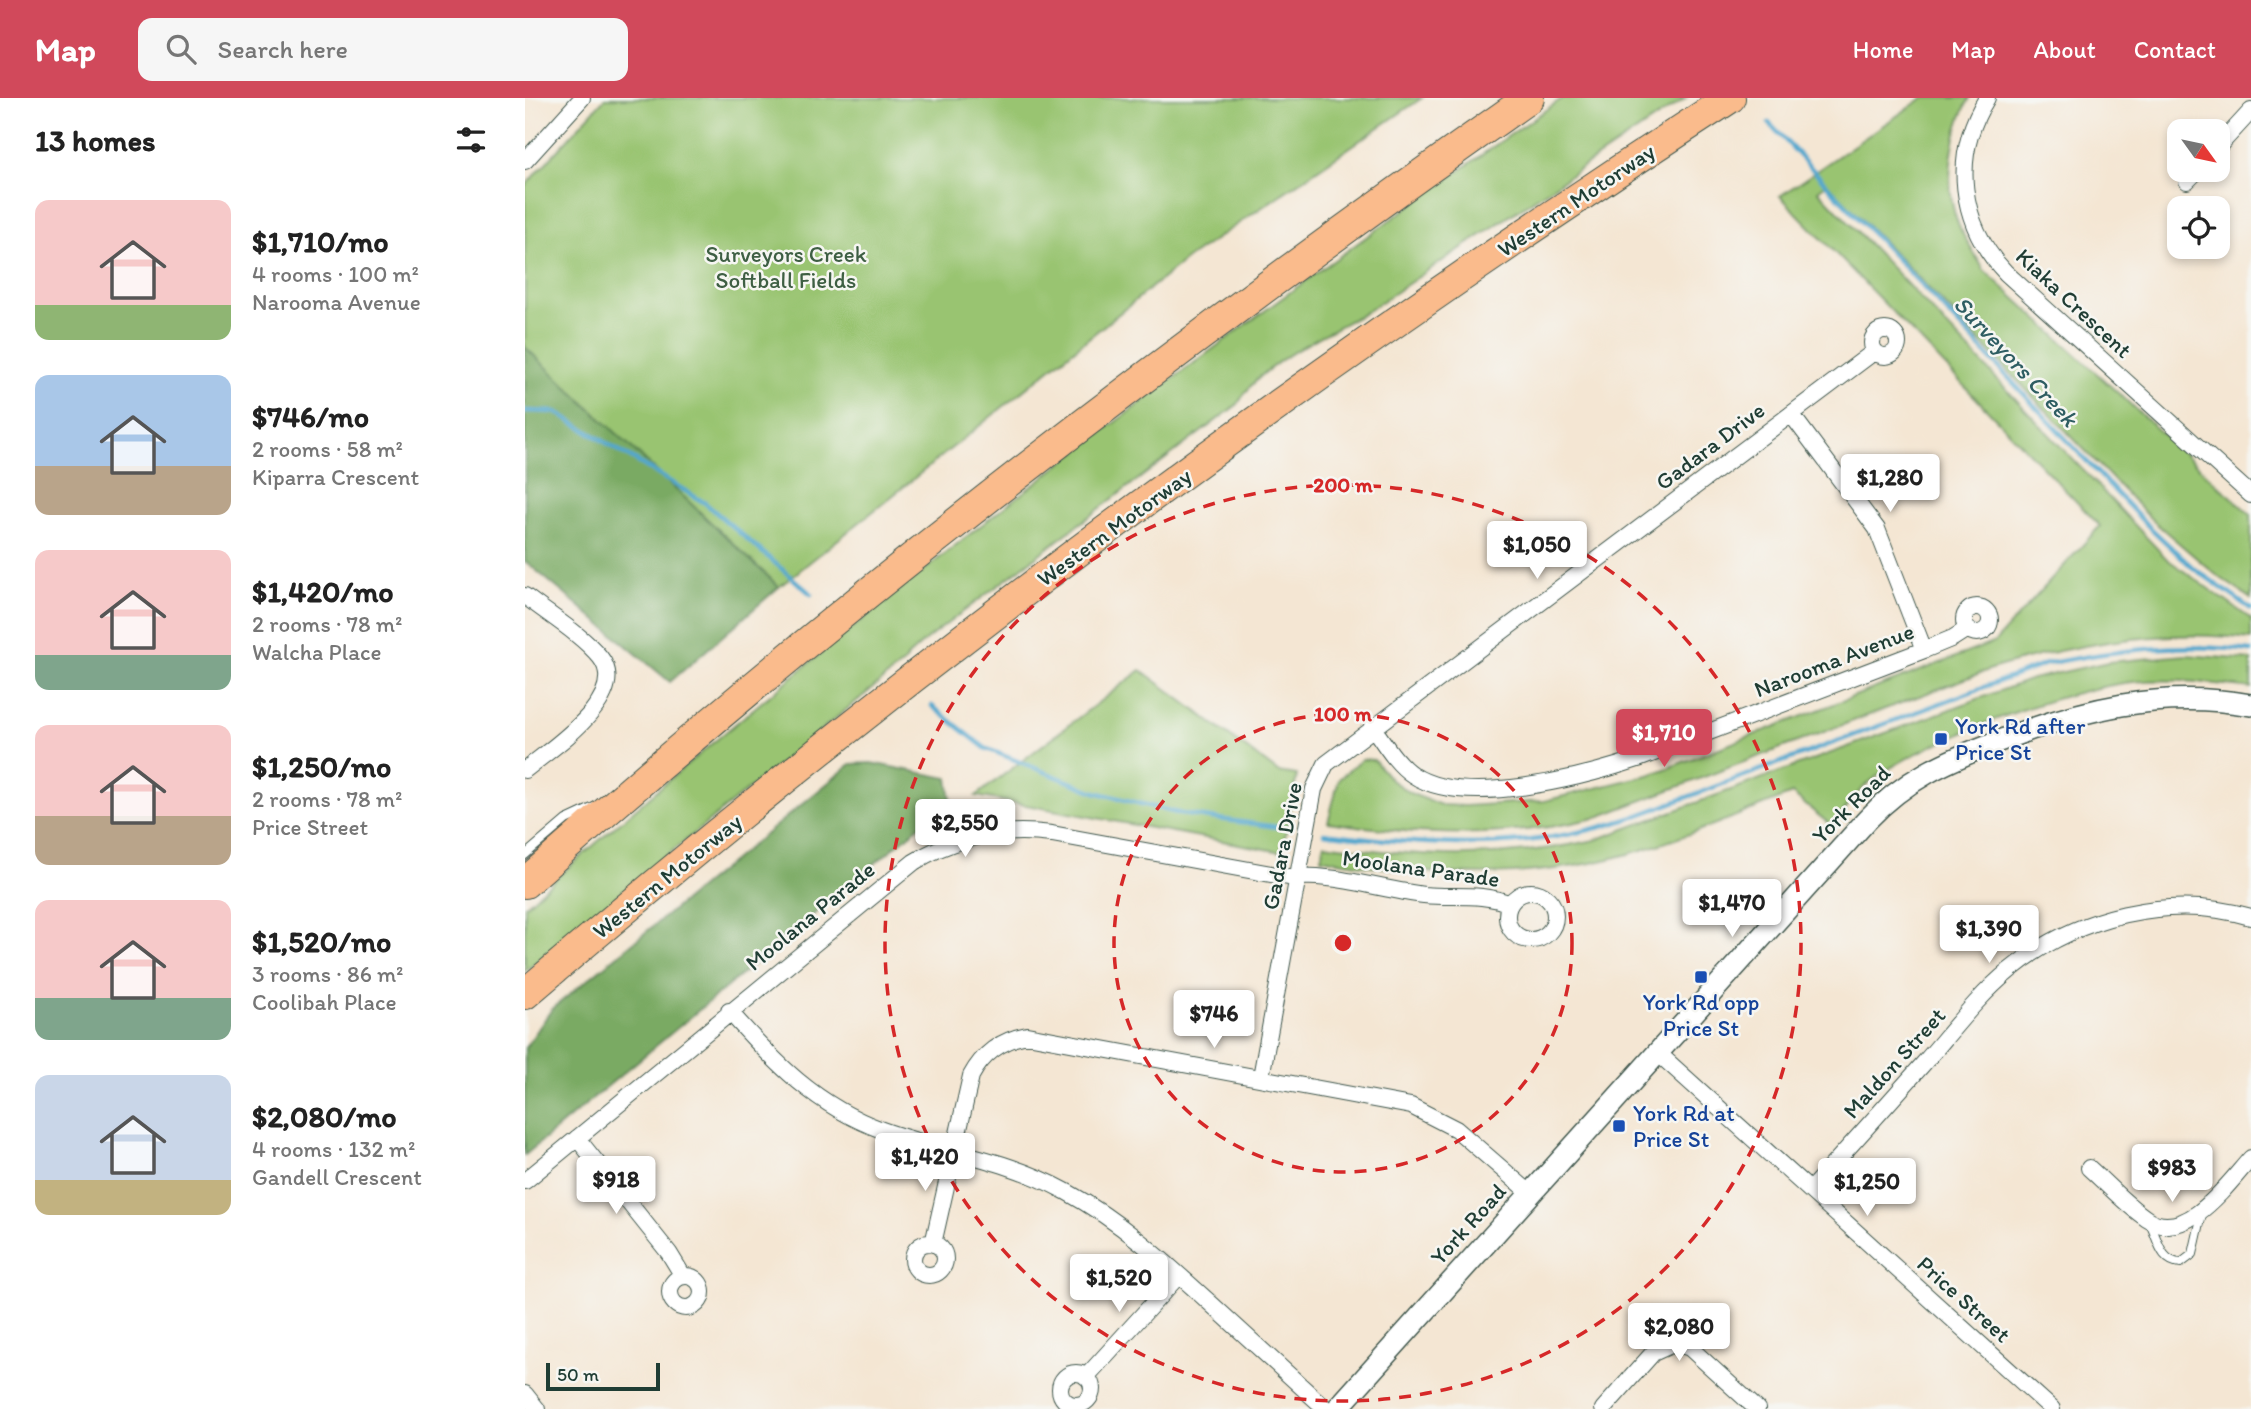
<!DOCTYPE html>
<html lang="en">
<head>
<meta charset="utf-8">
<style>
  body { margin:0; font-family:Itim,sans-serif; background:#f6f6f6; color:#222; height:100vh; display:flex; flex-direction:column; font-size:26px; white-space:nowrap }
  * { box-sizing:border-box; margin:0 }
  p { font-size:23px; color:#767676 }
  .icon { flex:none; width:38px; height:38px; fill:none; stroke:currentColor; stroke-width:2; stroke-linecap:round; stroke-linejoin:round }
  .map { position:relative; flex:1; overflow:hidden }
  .drawer { display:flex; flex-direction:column; background:#fff; width:525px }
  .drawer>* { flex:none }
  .needle { width:46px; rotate:123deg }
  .controls { position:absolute; left:1642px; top:21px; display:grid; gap:14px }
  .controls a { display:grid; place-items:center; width:63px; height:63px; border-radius:14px; background:#fff; box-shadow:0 4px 10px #0003; font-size:35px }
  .scale { position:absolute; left:21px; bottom:18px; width:114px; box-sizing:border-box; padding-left:7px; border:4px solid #1f3d34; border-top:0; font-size:19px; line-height:24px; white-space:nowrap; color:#1f3d34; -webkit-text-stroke:5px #f6f6f2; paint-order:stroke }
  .price { position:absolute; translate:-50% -60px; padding:0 16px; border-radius:7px; background:#fff; color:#222; font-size:23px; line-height:46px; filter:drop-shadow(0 2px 4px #0008) }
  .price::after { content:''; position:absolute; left:50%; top:42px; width:21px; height:16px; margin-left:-10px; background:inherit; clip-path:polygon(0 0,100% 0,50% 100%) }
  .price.on { background:#d1495b; color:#fff }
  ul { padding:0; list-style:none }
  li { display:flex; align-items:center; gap:21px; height:175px; padding:0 35px }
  li span { display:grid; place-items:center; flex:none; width:196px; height:140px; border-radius:14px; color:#555 }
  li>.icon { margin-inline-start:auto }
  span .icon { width:84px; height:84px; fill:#fffc; stroke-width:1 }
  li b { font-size:30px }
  h2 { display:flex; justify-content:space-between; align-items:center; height:84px; padding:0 35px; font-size:30px }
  header { display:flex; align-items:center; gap:42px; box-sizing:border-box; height:98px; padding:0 35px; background:#d1495b; color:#fff }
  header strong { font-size:33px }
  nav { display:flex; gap:38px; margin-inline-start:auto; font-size:24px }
  .search { width:490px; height:63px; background:#f6f6f6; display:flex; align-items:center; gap:18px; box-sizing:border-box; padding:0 24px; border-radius:14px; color:#767676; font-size:26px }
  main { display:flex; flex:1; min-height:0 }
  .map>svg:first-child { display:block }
  .green { fill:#99c471; stroke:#5c8052; stroke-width:2 }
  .forest { fill:#7aaa63; stroke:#4c744c; stroke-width:2 }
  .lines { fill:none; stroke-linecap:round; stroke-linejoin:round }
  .stream { stroke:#52a7ce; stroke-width:4.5 }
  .service-casing { stroke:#3f564c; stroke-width:10 }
  .minor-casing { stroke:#3f564c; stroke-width:18 }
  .tertiary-casing { stroke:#3f564c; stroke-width:24 }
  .motorway-casing { stroke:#3f564c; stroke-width:32 }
  .service { stroke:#fff; stroke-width:8 }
  .minor { stroke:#fff; stroke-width:16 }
  .tertiary { stroke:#fff; stroke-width:21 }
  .motorway { stroke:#fabb8c; stroke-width:30 }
  .ring { fill:none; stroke:#d62828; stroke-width:3.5; stroke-dasharray:12 9 }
  .transit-dot { fill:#1a4fb4; stroke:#f6f6f2; stroke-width:2.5 }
  .labels { text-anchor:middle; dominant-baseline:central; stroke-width:5; stroke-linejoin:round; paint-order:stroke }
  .street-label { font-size:23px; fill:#1f3d34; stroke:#f6f6f2 }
  .park-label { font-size:23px; fill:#3e5f43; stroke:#f6f6f2 }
  .transit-label { font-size:23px; fill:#164399; stroke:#f6f6f2; text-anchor:start }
  .water-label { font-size:24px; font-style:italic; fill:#2e5d62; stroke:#f6f6f2 }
  .centre { fill:#d62828; stroke:#f6f6f2; stroke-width:3.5 }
  .ring-label { font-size:21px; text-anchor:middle; font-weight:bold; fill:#d62828; stroke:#f6f6f2; stroke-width:5; stroke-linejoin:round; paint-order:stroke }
</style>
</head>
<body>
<header>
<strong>Map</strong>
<div class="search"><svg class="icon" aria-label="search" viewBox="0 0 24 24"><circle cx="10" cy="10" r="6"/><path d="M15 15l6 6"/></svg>Search here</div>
<nav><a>Home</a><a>Map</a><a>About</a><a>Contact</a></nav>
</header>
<main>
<section class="drawer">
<h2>13 homes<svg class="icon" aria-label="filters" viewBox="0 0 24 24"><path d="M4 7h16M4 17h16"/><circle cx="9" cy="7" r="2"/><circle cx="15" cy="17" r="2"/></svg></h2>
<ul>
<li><span style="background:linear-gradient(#f6c9c9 75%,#8fb573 0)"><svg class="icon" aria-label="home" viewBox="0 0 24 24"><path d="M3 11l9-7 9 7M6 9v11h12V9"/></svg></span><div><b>$1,710/mo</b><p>4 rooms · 100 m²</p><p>Narooma Avenue</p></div></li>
<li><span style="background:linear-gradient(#a9c7e8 65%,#b9a48a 0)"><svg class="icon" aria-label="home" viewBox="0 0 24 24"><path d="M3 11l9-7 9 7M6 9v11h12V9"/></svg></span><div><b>$746/mo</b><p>2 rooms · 58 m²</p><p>Kiparra Crescent</p></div></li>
<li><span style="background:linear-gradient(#f6c9c9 75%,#7fa58c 0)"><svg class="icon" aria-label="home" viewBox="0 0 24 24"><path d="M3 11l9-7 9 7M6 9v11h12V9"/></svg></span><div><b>$1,420/mo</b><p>2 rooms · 78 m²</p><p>Walcha Place</p></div></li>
<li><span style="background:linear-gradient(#f6c9c9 65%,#b9a48a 0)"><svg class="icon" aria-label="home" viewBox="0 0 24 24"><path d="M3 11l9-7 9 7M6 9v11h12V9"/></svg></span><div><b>$1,250/mo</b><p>2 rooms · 78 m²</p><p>Price Street</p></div></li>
<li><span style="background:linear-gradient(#f6c9c9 70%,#7fa58c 0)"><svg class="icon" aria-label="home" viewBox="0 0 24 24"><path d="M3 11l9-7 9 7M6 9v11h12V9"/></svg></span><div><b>$1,520/mo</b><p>3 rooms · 86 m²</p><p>Coolibah Place</p></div></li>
<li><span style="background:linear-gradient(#c9d6e8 75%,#c2b280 0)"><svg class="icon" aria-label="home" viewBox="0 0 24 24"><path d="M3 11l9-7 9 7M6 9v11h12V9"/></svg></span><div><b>$2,080/mo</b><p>4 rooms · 132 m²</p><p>Gandell Crescent</p></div></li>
</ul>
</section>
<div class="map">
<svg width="1726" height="1311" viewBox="0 0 1726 1311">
  <rect width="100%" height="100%" fill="#f6f6f2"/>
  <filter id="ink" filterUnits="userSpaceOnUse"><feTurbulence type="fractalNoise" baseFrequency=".0143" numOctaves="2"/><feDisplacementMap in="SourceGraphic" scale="14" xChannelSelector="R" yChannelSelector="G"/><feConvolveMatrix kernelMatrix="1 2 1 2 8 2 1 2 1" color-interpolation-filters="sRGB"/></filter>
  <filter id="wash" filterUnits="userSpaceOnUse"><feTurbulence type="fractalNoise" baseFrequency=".00686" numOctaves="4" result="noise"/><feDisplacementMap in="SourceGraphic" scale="28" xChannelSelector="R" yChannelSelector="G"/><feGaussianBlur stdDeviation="1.57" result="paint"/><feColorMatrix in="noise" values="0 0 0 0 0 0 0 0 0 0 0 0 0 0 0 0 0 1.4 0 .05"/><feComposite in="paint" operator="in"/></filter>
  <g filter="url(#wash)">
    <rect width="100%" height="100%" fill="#f4e6d3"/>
    <path class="green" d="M80,0H897L663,160L254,489L0,249V88Z
      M1038,0H1161L841,214C801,236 734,266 713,306L402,541L383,558L381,563L0,873V808C327,515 678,250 1038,0Z
      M1398,0H1445C1426,33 1418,89 1433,125C1439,142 1451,157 1459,172L1726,417V501L1690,476L1627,422L1302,85L1293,92L1642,461L1726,521V541C1639,530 1552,545 1469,570L1070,720C978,742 897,738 803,724L814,681L837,661L849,662L866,682L887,696L916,707L940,708L1019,703L1127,676L1470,544L1575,428L1255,98Z
      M1661,557L1726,562V590C1683,585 1635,578 1593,586C1525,598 1401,642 1346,683C1331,694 1319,714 1307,728L1267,696C1217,715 1168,737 1117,752C1011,785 904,780 796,760L799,746C899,760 971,763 1070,742L1507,581L1583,564Z
      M616,572L753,674L772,677L757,754L451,698Z"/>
    <path class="forest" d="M0,249L254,489L145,584L0,463Z
      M346,665L423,680L426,702L0,1057V950L27,911L326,666Z"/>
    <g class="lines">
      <path class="stream" d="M1244,25L1617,422L1667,469L1726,511
        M0,313L31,314L180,405L286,496
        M407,608L460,650L570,694L656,716L760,730
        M799,735C907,749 1001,755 1106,720L1521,566C1590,552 1656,544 1726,553"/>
    </g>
  </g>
  <g filter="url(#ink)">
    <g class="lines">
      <defs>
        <path id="service" d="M0,757L41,722L71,708
          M1624,1124C1633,1139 1634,1164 1656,1165L1668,1156L1677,1116"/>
        <path id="minor" d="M1462,0C1426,58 1434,126 1481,175L1726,397
          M1692,50L1726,13
          M0,63L57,0
          M1662,83L1673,72
          M1347 245a13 13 0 1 1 26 0a13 13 0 1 1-26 0Z
          M1266,316L1352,431L1399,552
          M0,498C24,517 56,536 75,559C107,599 26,650 0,672
          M1439 522a13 13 0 1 1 26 0a13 13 0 1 1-26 0Z
          M847,628C859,645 871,666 888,677C939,711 1059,679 1113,661L1399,552L1428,540L1442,531
          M982 818a24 24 0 1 1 48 0a24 24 0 1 1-48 0Z
          M204,913C249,964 291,1008 357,1032C421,1055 478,1059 542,1094C595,1123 639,1163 684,1204C723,1240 762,1275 801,1311
          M1133,955L1527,1311
          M736,979L789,691L801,666L1350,253
          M52,1040L144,1155L158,1178
          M1564,1070C1583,1087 1601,1107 1622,1121C1661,1147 1704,1084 1726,1060
          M0,1083L389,764C431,738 479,730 527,736L763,779C808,775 854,791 899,797C928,800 957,794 985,806
          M1285,1092C1323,1050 1361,1008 1399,965C1426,934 1453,898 1485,872C1551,818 1644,795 1726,819
          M388 1161a16 16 0 1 1 32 0a16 16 0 1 1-32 0Z
          M408,1146L446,978C458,955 476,942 502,937L886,1008L931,1031L1006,1096
          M145 1194a16 16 0 1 1 32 0a16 16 0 1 1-32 0Z
          M535 1291a16 16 0 1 1 32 0a16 16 0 1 1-32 0Z
          M561,1279L654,1177
          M0,1296L12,1311
          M1078,1311L1128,1255L1150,1245L1165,1250L1232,1311"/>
        <path id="tertiary" d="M812,1311L1342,722C1380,681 1423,662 1474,643C1556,611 1637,591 1726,607"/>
        <path id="motorway" d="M0,785C318,502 656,244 1004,0
          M0,896C380,571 785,271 1205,0"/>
      </defs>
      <use href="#service" class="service-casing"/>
      <use href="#minor" class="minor-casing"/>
      <use href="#tertiary" class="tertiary-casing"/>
      <use href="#motorway" class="motorway-casing"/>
      <use href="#service" class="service"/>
      <use href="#minor" class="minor"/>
      <use href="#tertiary" class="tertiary"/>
      <use href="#motorway" class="motorway"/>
    </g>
  </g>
  <g class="ring">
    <circle cx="818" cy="845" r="229"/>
    <circle cx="818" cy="845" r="458"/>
  </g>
  <g class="transit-dot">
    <rect x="1409" y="634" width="14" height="14" rx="3.5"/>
    <rect x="1169" y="872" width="14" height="14" rx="3.5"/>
    <rect x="1087" y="1021" width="14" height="14" rx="3.5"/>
  </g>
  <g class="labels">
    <g class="street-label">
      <text transform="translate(1051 102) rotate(-34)">Western Motorway</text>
      <text transform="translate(1549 205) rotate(43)">Kiaka Crescent</text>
      <text transform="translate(1185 348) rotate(-37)">Gadara Drive</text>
      <text transform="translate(589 429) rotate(-36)">Western Motorway</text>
      <text transform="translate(1309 562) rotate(-21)">Narooma Avenue</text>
      <text transform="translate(1326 706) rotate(-45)">York Road</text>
      <text transform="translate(757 748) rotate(-79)">Gadara Drive</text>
      <text transform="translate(896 770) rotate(8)">Moolana Parade</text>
      <text transform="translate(142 778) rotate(-39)">Western Motorway</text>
      <text transform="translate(285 818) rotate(-39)">Moolana Parade</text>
      <text transform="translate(1369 965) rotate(-48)">Maldon Street</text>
      <text transform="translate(943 1126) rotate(-48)">York Road</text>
      <text transform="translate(1439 1201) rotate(42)">Price Street</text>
    </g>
    <g class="park-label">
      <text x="261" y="156">Surveyors Creek<tspan x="261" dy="26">Softball Fields</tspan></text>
    </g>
    <g class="transit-label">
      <text x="1430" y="628">York Rd after<tspan x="1430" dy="26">Price St</tspan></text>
      <text x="1176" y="904" text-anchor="middle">York Rd opp<tspan x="1176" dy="26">Price St</tspan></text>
      <text x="1108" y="1015">York Rd at<tspan x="1108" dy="26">Price St</tspan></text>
    </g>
    <g class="water-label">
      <text transform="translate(1491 263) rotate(47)">Surveyors Creek</text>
    </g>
  </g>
  <circle cx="818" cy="845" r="10" class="centre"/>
  <g class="ring-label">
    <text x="818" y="394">200 m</text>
    <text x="818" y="623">100 m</text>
  </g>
</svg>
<div class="controls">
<a><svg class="needle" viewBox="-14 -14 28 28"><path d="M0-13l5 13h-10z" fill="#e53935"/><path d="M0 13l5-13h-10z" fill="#767676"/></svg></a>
<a><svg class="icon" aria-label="locate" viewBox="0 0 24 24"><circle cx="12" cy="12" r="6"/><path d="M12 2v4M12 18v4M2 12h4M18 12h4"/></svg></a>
</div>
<div class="scale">50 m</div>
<b class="price" style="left:1365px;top:416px">$1,280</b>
<b class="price" style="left:1012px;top:483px">$1,050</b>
<b class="price on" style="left:1139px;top:671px">$1,710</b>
<b class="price" style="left:440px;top:761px">$2,550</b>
<b class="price" style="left:1207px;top:841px">$1,470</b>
<b class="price" style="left:1464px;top:867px">$1,390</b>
<b class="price" style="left:689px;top:952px">$746</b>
<b class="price" style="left:400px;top:1095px">$1,420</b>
<b class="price" style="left:1647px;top:1106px">$983</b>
<b class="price" style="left:91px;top:1118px">$918</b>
<b class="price" style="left:1342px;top:1120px">$1,250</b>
<b class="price" style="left:594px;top:1216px">$1,520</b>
<b class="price" style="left:1154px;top:1265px">$2,080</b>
</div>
</main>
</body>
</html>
